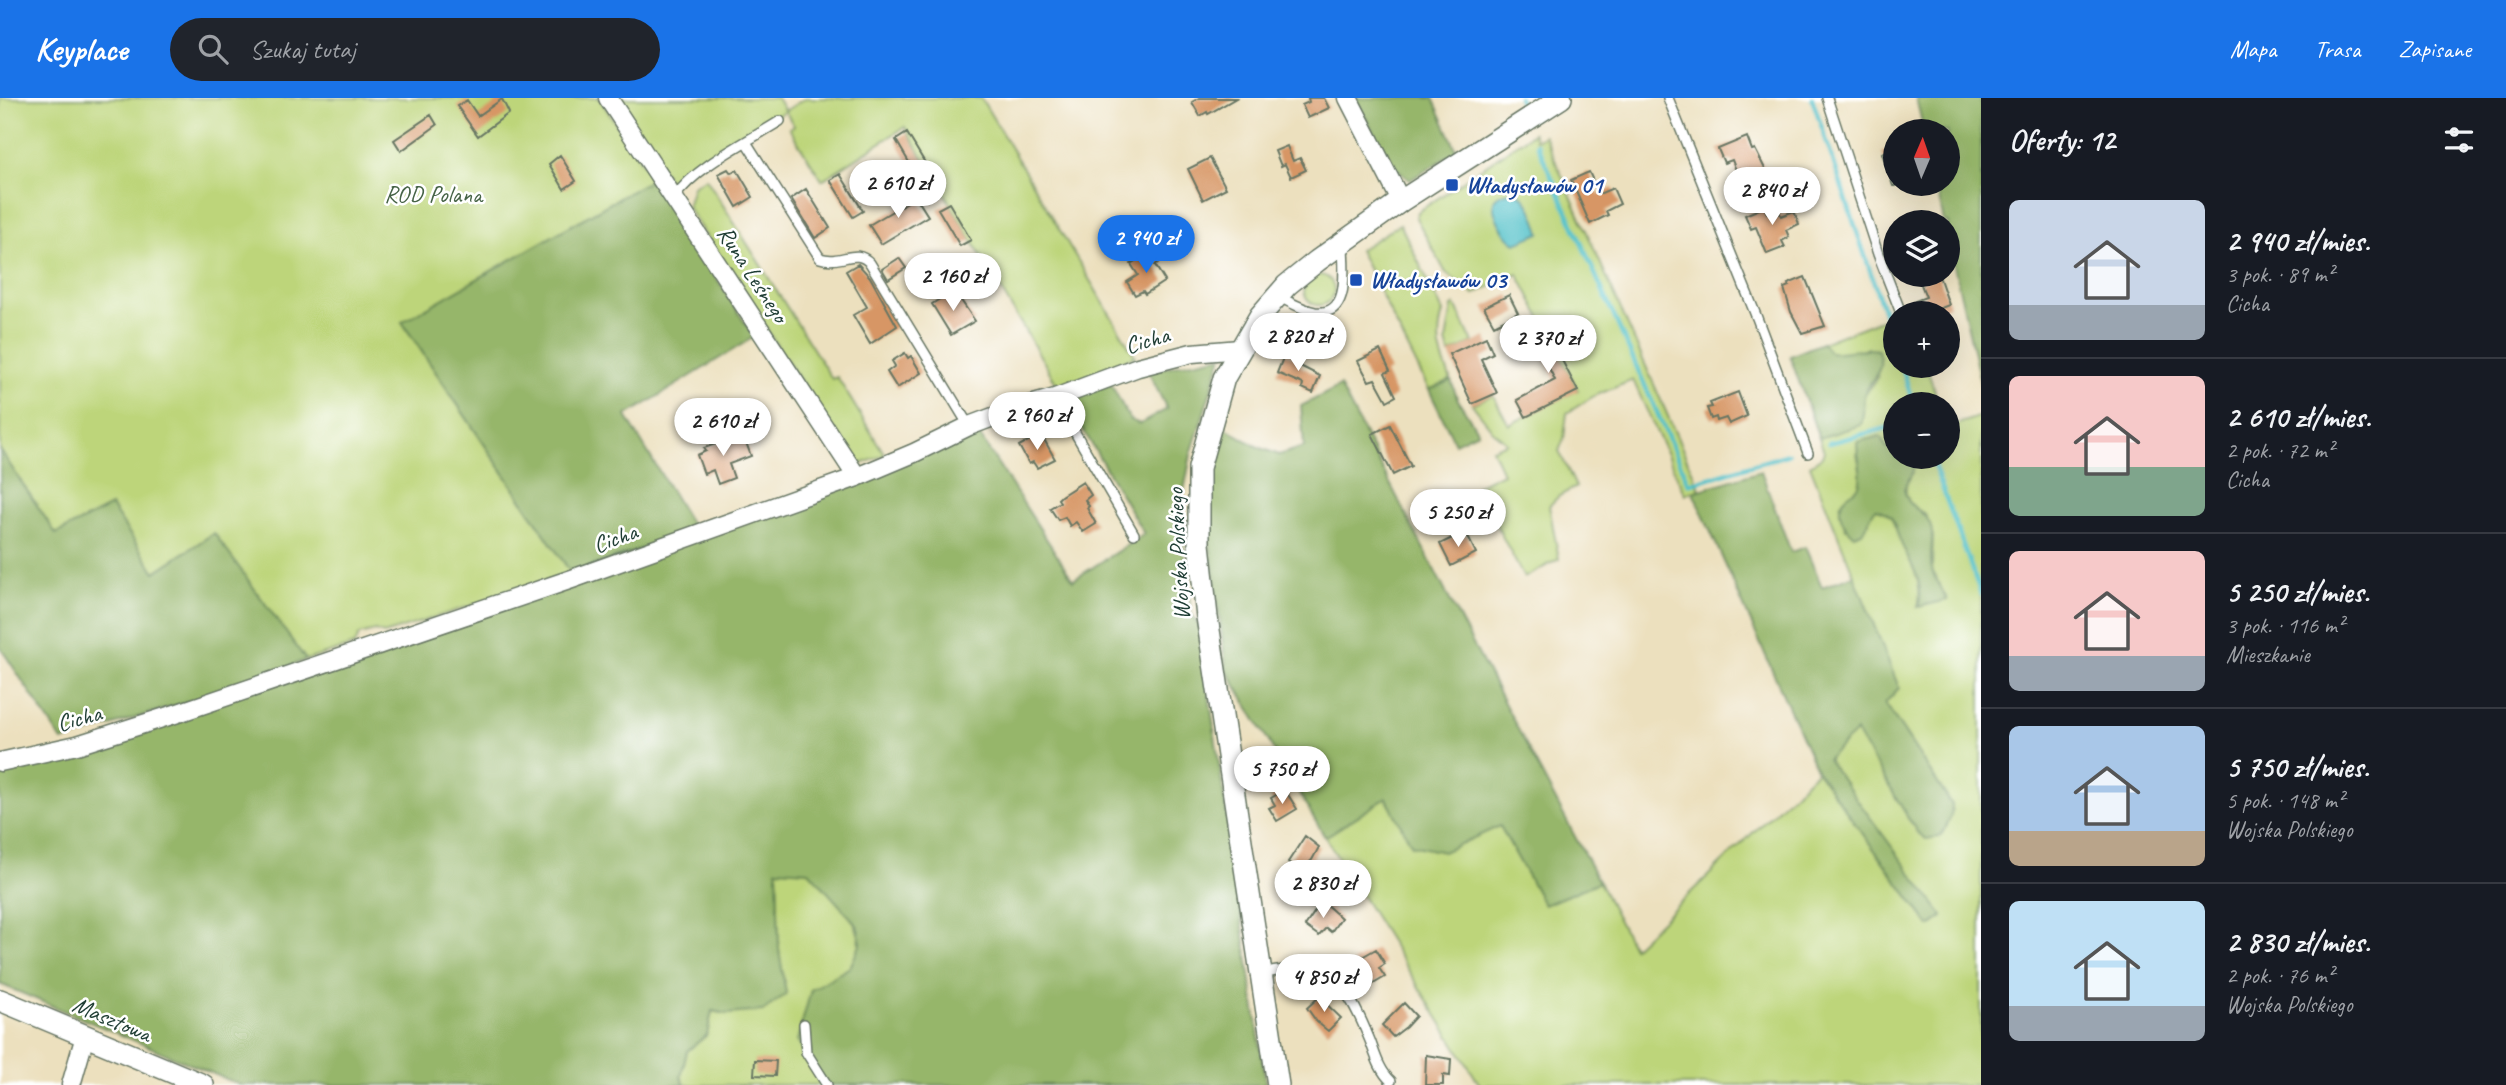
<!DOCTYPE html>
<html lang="pl">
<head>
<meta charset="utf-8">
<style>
  body { margin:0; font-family:Caveat,sans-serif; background:#20242c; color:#f1f3f6; height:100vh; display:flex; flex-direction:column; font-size:26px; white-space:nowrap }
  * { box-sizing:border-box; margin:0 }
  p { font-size:23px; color:#9ea1a6 }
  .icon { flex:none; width:38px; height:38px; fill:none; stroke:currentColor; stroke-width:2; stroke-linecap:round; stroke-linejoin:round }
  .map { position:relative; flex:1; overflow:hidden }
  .panel { display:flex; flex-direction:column; background:#171b24; width:525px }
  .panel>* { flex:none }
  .needle { width:46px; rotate:2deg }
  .fabs { position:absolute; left:1883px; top:21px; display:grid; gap:14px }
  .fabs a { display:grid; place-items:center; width:77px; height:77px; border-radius:50%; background:#171b24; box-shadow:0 7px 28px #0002; font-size:35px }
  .price { position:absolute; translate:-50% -60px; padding:0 16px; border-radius:24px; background:#fff; color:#222; font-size:23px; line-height:46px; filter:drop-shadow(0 2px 4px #0008) }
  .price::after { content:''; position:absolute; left:50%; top:42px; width:21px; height:16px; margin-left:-10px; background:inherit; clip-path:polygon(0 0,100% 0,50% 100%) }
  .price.on { background:#1a73e8; color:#fff }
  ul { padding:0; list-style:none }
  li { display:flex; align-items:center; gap:21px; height:175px; padding:0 28px }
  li+li { border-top:2px solid #363941 }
  li span { display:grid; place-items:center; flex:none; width:196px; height:140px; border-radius:10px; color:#555 }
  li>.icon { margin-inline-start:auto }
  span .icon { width:84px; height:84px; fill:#fffc; stroke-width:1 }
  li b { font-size:30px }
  h2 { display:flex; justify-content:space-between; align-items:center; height:84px; padding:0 28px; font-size:30px }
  header { display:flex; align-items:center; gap:42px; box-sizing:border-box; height:98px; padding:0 35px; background:#1a73e8; color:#fff }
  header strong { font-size:33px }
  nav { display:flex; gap:38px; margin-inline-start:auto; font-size:24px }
  .search { width:490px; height:63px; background:#20242c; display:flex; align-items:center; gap:18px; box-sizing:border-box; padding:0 24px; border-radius:38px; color:#9ea1a6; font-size:26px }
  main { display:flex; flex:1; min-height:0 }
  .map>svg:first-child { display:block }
  .green { fill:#bdd57a; stroke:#6e8957; stroke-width:2 }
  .forest { fill:#96b66a; stroke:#5a7a4f; stroke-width:2 }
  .water { fill:#53c1c9; stroke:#397f7e; stroke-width:2 }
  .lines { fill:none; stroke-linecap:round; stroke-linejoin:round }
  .stream { stroke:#53c1c9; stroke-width:4.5 }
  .building { fill:#d79665 }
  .service-casing { stroke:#677664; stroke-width:12 }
  .minor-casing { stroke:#677664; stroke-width:21 }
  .tertiary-casing { stroke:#677664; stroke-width:24 }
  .service { stroke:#fff; stroke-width:9 }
  .minor { stroke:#fff; stroke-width:18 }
  .tertiary { stroke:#fff; stroke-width:21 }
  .transit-dot { fill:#1a4fb4; stroke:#fff; stroke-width:2.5 }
  .labels { text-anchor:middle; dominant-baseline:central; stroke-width:5; stroke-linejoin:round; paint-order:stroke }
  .transit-label { font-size:24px; font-weight:bold; fill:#164399; stroke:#fff; text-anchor:start }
  .park-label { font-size:24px; fill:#466346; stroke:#fff }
  .street-label { font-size:24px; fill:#1f3d34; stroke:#fff }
</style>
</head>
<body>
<header>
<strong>Keyplace</strong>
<div class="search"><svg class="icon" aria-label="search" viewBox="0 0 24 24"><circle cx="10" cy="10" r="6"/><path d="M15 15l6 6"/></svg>Szukaj tutaj</div>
<nav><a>Mapa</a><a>Trasa</a><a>Zapisane</a></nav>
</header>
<main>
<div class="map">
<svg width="1981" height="987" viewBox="0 0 1981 987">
  <rect width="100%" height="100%" fill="#fff"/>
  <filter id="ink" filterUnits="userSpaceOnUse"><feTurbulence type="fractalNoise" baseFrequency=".0143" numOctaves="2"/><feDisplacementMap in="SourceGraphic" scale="14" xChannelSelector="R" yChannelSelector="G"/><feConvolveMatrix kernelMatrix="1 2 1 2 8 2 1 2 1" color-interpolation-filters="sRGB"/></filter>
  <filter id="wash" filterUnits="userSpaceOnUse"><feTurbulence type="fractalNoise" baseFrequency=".00686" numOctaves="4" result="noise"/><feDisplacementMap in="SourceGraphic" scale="28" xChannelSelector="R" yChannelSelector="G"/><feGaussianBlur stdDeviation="1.57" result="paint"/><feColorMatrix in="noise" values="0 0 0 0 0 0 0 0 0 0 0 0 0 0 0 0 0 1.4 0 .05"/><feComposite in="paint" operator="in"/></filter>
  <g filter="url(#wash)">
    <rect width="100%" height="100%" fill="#ece0be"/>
    <path class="green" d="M0,0H599L648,74L649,83L402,224L571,475L384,536L375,533L359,537L355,547L306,562L214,435L155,474L111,408L56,436L0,352Z
      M614,0H777L785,13L805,0H981L1135,258L1059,290L905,29L822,82L789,30L794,28L785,13L698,68L672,87Z
      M1533,35L1536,42L1544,37L1700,391L1685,396L1633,282L1594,298L1567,315L1564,340L1559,353L1576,389L1559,398L1549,408L1559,461L1524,480L1476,388L1503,375L1492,351L1507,345L1494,334L1472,306L1493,297L1509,327L1578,292L1518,176L1474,196L1446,175L1416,120L1418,114Z
      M706,80L832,281L837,279L885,357L856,368L687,109L693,88Z
      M1400,126L1443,214C1435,243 1440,255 1451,282L1429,292L1359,152Z
      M1304 192a15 15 0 1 1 30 0a15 15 0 1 1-30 0Z
      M1455,207L1473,245L1449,256L1446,243L1452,209Z
      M1883,221L1895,235V268H1926L1939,306H1895V354L1886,349L1857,354C1858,363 1862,374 1860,383C1857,405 1828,392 1846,431L1869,425V418L1875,411L1883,413L1891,419C1901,447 1926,479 1918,509L1947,501L1932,472L1933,438L1925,416C1896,403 1907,385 1912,360L1910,359H1948V322L1958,326L1981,318V987H1480L1325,739L1386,700L1412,747L1500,728L1544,807L1599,784L1633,850L1817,673L1930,828L1943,819L1827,661L1856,633L1917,734L1952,707L1885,605L1899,590L1810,367L1822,359L1824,353L1819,340L1861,326L1864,297L1878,278L1868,250L1854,254L1830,255L1822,245Z
      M777,770L810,773C831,796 881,837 850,869C840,878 823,885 811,892L826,987H685L681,979L687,953L707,937L712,913L728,916L786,896L779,852Z"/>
    <path class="forest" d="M1355,0H1433L1457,53L1410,82L1390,65Z
      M1916,0H1981V288L1948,140V124H1944L1936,86H1948V33H1924Z
      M649,83L657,87L754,239L626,318L692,428L693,433L571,475L402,224Z
      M1822,245L1829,254C1846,256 1862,248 1878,252C1887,278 1868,278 1864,298C1863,308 1864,317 1861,327L1819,340L1790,258Z
      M1222,258L1191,356L1182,403L1184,454L1191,515L1199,528L1266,987H826L797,943L811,892L850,869L861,845L857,827L809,773L777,771L779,852L786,896L763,913L728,916L712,913L707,937L687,953L681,979L685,987H240L0,886V675L81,653L976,332L1073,482L1144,436L1066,302L1111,286L1130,322L1140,326L1167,311L1148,273Z
      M1451,282L1457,300L1478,334L1455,345L1429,292Z
      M1340,288L1457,516L1599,784L1544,807L1500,728L1443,754L1412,747L1386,700L1325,739L1226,571L1210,448V411L1218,359L1226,330L1256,348L1279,357L1304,349L1301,308Z
      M1880,338L1886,349L1895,354V359H1910C1919,370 1909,379 1904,391C1909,414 1923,409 1930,426C1936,441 1928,456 1932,471C1934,481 1942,492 1947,502L1918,509C1926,486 1910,465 1901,445C1897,437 1896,425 1890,418C1886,414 1881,412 1875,411L1862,434L1854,437C1843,428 1833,410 1846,399C1852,393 1859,393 1860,383C1862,371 1857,357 1857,344Z
      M0,352L56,436L111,408L155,474L214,435L306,562L240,586L235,585L224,589L222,593L62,643L0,549Z
      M1761,373L1791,454L1805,449L1822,489L1854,477L1899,590L1885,605L1952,707C1952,720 1948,728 1939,739L1926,741L1917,734L1856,634L1827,661L1943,818L1930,828L1817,673L1693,394Z"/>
    <path class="water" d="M1515,93C1529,98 1536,121 1540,135L1516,145C1506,140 1491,116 1494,103C1496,96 1508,94 1515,93Z"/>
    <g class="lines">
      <path class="stream" d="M1519,0L1521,9
        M1812,0L1895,247
        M1537,46L1689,386L1695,384
        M1902,268L1913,306
        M1829,345L1895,328
        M1931,359L1981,496
        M1699,383L1789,356"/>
    </g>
    <g id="blocks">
      <path class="building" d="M1199,0H1236L1208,16L1207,14L1200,18L1192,4Z
        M1308,0H1324L1329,10L1308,20L1302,7L1309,4Z
        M502,1L509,15L478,38L457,8L467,2L478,18Z
        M431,17L437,27L401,53L394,42Z
        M907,35L936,83L924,90L896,42Z
        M1747,39L1752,52L1755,51L1766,73L1758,78L1762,86L1744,93L1732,62L1724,65L1718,51Z
        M1287,48L1293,63L1300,60L1306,72L1291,79L1285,66L1281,68L1275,53Z
        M1895,50V88H1893L1882,55Z
        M560,57L576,83L564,91L549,66Z
        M1210,60L1226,90L1203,102L1188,71Z
        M728,71L731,75L737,72L753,99L737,109L718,76Z
        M1589,74L1599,96L1613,90L1620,106L1606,113L1608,117L1590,126L1571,82Z
        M840,76L863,113L853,119L830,82Z
        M806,91L830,130L815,140L791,101Z
        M916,99L928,118L881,146L869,127Z
        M949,105L971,142L960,148L938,111Z
        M1764,109L1767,115L1778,111L1781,118L1794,113L1799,126L1786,132L1789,139L1782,143L1785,149L1767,156L1756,129L1751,131L1745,117Z
        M1151,153L1158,165L1155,167L1165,183L1145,196L1143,193L1135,197L1127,184L1138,177L1131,166Z
        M899,160L906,170L888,181L882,171Z
        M858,166L870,179L897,228L870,246L853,217L867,209L846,173Z
        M1939,178L1949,207L1928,215H1919L1915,203L1926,199L1920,184Z
        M1805,179L1825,228L1802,235L1791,214L1784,190L1789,188L1788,186Z
        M954,192L975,223L951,237L932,206Z
        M1509,197L1518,215L1494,227L1484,209Z
        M1541,222L1578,293L1526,319L1517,302L1555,282L1528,228Z
        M1486,239L1493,255L1481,261L1497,295L1472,306L1449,256Z
        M1380,252L1390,273L1385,275L1396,298L1387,303L1375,281L1369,283L1358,263Z
        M905,255L908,260L911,258L921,275L897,290L887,274L895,268L892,263Z
        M1285,255L1302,262L1300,268L1320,278L1313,295L1302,290L1303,286L1277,275Z
        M1738,294L1747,318L1729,326L1726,320L1717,323L1716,319L1711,321L1707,310L1712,309L1710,305Z
        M1390,327L1411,368L1393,377L1372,336Z
        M1041,336L1055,361L1037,370L1033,364L1029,366L1019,348Z
        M744,339L751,358L729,366L734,380L718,386L713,372L704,376L697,357L706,353L704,350L721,344L722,347Z
        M1083,384L1091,397L1085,402L1089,408L1087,410L1096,426L1083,434L1076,424L1070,428L1065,419L1058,422L1050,410L1060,404L1058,401L1061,398Z
        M1458,437L1460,441L1467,437L1476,455L1451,468L1440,446Z
        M1285,692L1297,711L1277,723L1269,710L1275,707L1271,700Z
        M1305,738L1319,749L1312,762L1300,773L1288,764Z
        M1322,803L1341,820L1331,834L1326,830L1319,838L1305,828Z
        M1376,851L1385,866L1379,870L1385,879L1370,888L1353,864Z
        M1319,899L1341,920L1328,933L1317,924L1307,910Z
        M1404,905L1416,918L1406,929L1393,939L1382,927Z
        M1426,957L1451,961L1450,978L1443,977V987H1425Z
        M755,962L776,963L775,978L754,977Z"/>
    </g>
  </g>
  <g filter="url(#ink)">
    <use href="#blocks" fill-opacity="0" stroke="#677664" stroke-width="2"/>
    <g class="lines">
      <defs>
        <path id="service" d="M1668,0L1757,220L1808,355
          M1827,0L1878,156L1901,215
          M746,44L820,160C842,167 855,149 870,165L969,328
          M674,100C696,68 747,44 780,23
          M1279,199C1290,204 1303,212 1315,214C1352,219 1343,168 1343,146
          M1055,300L1134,436
          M1262,876C1276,873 1292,870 1306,871C1344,874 1359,916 1371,945C1376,959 1380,973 1391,983
          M804,926L806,954L827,987"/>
        <path id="minor" d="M608,0L857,379
          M1348,0L1401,103
          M0,664L77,647L175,616L572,481L857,379L914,355L969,328L1009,313L1055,300L1138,269L1192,255L1240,251
          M71,987L85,938"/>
        <path id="tertiary" d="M0,902L203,987
          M1278,987L1207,519L1199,446V370L1224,280L1260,218L1287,187L1317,163L1401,103L1561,0"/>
      </defs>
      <use href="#service" class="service-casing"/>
      <use href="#minor" class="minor-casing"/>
      <use href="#tertiary" class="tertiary-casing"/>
      <use href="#service" class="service"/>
      <use href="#minor" class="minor"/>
      <use href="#tertiary" class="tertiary"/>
    </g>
  </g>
  <g class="transit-dot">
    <rect x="1445" y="80" width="14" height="14" rx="3.5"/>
    <rect x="1349" y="175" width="14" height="14" rx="3.5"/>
  </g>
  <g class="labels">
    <g class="transit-label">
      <text x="1466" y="87">Władysławów 01</text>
      <text x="1370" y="182">Władysławów 03</text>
    </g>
    <g class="park-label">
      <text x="433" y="96">ROD Polana</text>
    </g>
    <g class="street-label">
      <text transform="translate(753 176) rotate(57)">Runa Leśnego</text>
      <text transform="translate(1147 242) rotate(-16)">Cicha</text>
      <text transform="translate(615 440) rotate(-20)">Cicha</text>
      <text transform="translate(1178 456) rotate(-93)">Wojska Polskiego</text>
      <text transform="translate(79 620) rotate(-15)">Cicha</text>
      <text transform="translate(112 921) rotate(23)">Masztowa</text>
    </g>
  </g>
</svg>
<div class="fabs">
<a><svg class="needle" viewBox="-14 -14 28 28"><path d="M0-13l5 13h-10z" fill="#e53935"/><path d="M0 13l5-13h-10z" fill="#9ea1a6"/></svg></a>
<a><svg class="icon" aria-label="layers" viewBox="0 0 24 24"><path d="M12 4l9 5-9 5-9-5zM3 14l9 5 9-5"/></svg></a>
<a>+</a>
<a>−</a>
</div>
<b class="price" style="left:898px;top:122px">2 610 zł</b>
<b class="price" style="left:1772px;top:129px">2 840 zł</b>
<b class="price on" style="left:1146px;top:177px">2 940 zł</b>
<b class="price" style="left:953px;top:215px">2 160 zł</b>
<b class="price" style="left:1298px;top:275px">2 820 zł</b>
<b class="price" style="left:1548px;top:277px">2 370 zł</b>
<b class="price" style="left:1037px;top:354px">2 960 zł</b>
<b class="price" style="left:723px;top:360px">2 610 zł</b>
<b class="price" style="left:1458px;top:451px">5 250 zł</b>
<b class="price" style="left:1282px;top:708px">5 750 zł</b>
<b class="price" style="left:1323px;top:822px">2 830 zł</b>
<b class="price" style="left:1324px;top:916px">4 850 zł</b>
</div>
<section class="panel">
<h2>Oferty: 12<svg class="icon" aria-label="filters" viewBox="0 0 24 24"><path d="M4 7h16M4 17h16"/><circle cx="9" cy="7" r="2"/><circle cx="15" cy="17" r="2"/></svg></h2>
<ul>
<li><span style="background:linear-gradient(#c9d6e8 75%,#9aa5b1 0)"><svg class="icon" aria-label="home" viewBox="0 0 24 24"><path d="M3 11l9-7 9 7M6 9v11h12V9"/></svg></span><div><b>2 940 zł/mies.</b><p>3 pok. · 89 m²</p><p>Cicha</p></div></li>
<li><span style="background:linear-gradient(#f6c9c9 65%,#7fa58c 0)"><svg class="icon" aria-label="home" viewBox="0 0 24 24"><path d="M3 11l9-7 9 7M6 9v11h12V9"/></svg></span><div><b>2 610 zł/mies.</b><p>2 pok. · 72 m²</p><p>Cicha</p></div></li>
<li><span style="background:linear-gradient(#f6c9c9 75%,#9aa5b1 0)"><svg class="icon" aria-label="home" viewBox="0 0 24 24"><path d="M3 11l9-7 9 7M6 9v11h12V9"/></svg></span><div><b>5 250 zł/mies.</b><p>3 pok. · 116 m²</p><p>Mieszkanie</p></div></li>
<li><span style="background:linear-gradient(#a9c7e8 75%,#b9a48a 0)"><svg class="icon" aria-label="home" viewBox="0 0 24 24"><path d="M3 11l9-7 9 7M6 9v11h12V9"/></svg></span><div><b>5 750 zł/mies.</b><p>5 pok. · 148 m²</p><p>Wojska Polskiego</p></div></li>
<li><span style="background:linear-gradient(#bfe0f5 75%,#9aa5b1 0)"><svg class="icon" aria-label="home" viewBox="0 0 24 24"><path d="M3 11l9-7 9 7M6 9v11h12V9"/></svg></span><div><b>2 830 zł/mies.</b><p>2 pok. · 76 m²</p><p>Wojska Polskiego</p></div></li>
</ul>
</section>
</main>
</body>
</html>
